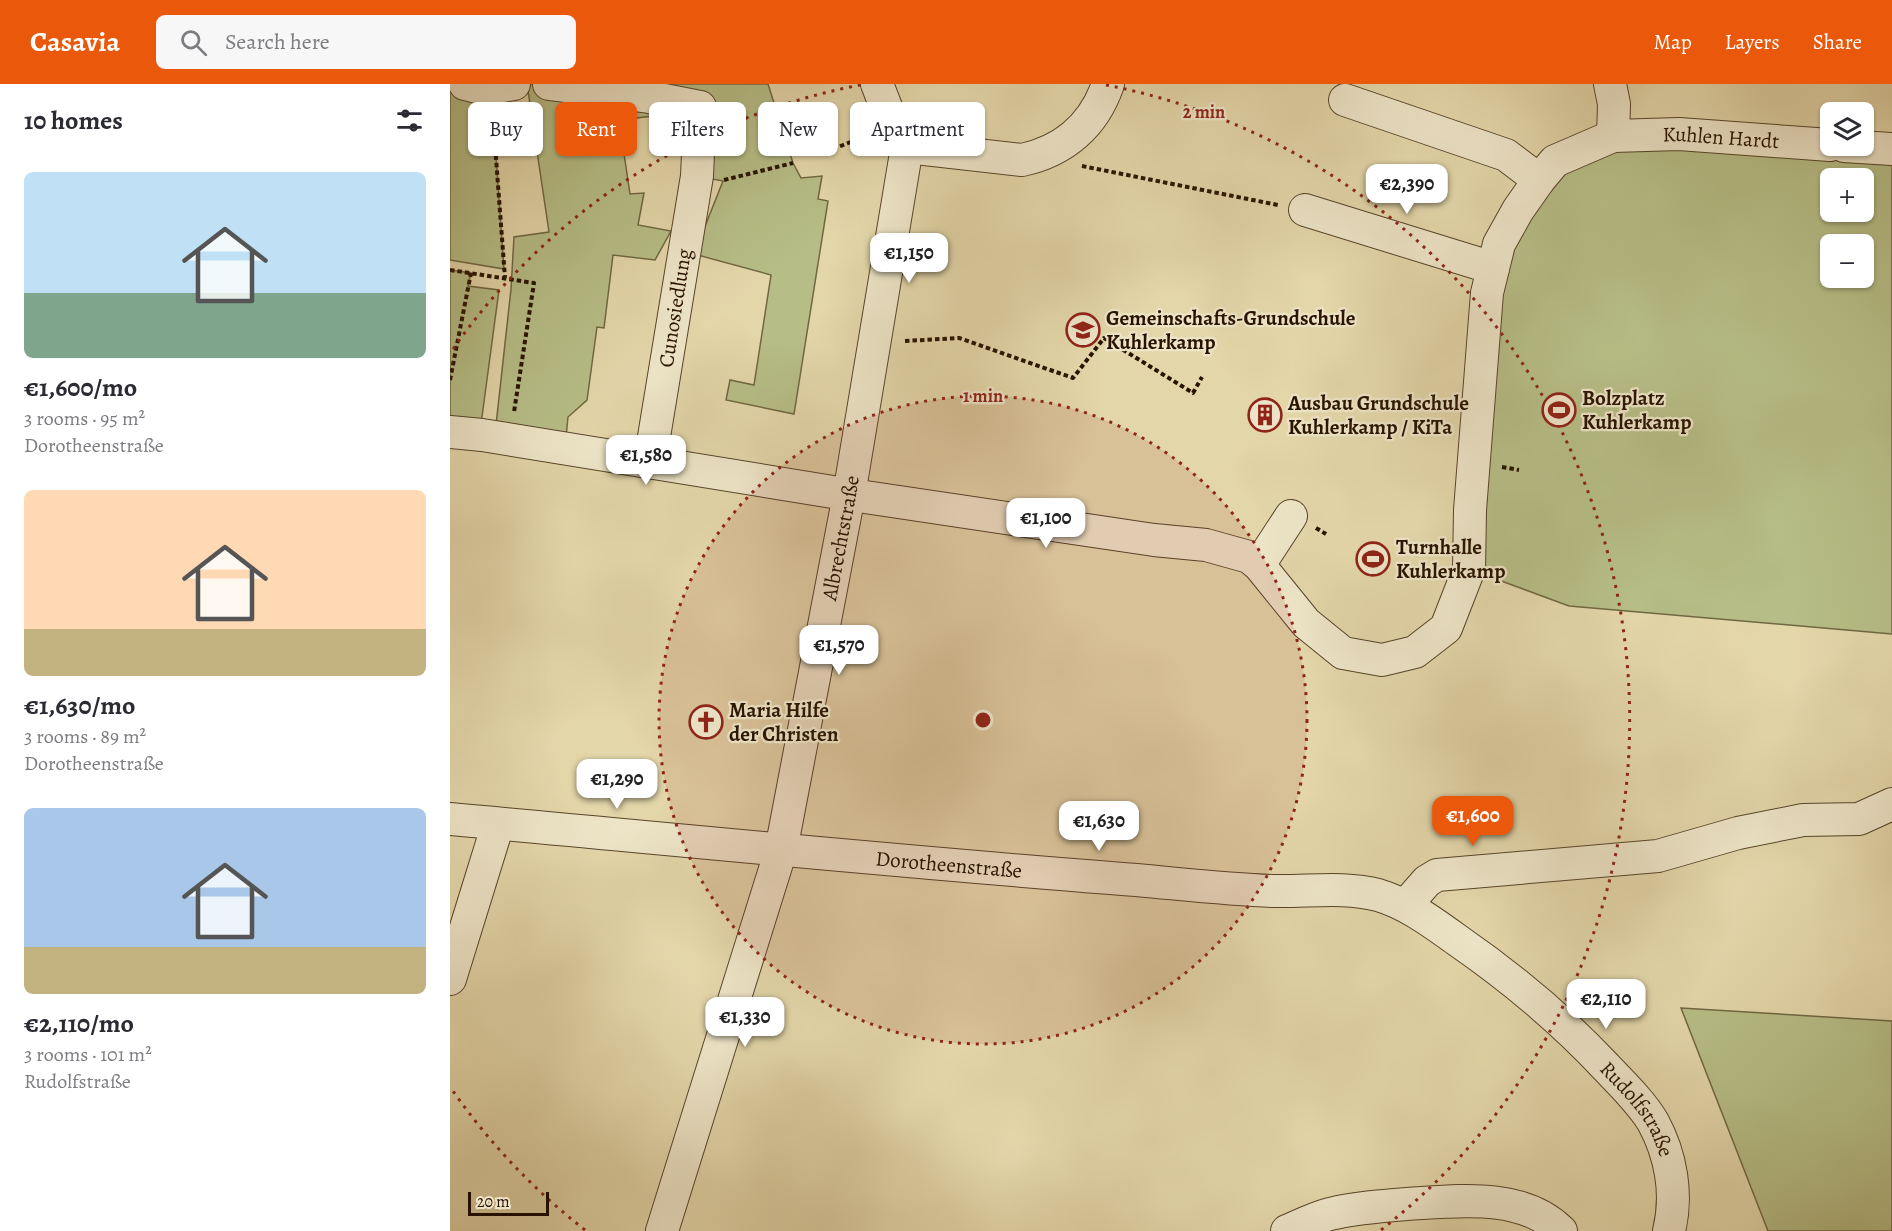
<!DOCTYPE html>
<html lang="en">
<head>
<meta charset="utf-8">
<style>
  body { margin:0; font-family:Alegreya,serif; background:#f7f7f7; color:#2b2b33; height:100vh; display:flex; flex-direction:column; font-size:22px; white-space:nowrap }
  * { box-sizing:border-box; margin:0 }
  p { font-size:20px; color:#7c7c81 }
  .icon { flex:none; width:33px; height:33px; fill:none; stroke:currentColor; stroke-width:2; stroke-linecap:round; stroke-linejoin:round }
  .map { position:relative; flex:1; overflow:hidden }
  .sheet { display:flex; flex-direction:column; background:#fff; width:450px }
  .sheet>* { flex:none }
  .guide { position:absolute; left:18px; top:18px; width:570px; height:54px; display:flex; gap:12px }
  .controls { position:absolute; left:1370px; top:18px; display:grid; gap:12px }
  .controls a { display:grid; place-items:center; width:54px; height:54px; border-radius:9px; background:#fff; box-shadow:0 2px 4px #0004; font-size:30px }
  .scale { position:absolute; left:18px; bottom:15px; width:81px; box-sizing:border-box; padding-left:6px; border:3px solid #291300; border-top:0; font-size:16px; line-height:21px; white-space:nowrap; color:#291300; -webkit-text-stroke:4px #ede4c7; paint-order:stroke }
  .price { position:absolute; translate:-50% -51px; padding:0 14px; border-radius:12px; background:#fff; color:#222; font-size:20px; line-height:39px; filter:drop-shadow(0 2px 3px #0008) }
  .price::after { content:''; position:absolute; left:50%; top:36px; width:18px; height:14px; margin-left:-9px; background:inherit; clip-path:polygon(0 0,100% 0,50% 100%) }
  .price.on { background:#ea580c; color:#fff }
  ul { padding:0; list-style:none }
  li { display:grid; align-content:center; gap:12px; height:318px; padding:0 24px }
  li span { display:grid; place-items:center; height:186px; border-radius:9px; color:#555 }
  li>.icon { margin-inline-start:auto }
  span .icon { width:108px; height:108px; fill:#fffc; stroke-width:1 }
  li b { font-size:26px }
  h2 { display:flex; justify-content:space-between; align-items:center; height:72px; padding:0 24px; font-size:26px }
  .chip { padding:0 21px; border-radius:9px; background:#fff; box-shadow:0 2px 4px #0004; font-size:21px; line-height:54px }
  .chip.on { background:#ea580c; color:#fff }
  header { display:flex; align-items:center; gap:36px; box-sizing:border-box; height:84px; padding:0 30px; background:#ea580c; color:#fff }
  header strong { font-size:28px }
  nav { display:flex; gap:33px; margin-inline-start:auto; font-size:21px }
  .search { width:420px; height:54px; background:#f7f7f7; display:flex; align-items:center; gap:15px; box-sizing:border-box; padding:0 21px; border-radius:9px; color:#7c7c81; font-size:22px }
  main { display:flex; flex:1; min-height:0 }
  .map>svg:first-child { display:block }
  .green { fill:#b6bd86; stroke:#706843; stroke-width:1.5; fill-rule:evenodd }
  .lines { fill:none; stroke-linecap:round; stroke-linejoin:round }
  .minor-casing { stroke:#58442a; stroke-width:34 }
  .path { stroke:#291300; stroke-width:4; stroke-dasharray:4.5 3; stroke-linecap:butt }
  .minor { stroke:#ede4c7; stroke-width:32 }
  .ring { fill:none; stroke:#8f2418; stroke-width:3; stroke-dasharray:3 6 }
  .labels { text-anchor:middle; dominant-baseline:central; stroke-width:4.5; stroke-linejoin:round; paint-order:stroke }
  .street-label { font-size:21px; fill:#291300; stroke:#ede4c7 }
  .poi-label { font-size:21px; font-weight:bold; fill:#291300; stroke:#ede4c7; text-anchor:start }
  .centre { fill:#8f2418; stroke:#ede4c7; stroke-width:3 }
  .ring-label { font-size:18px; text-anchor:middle; font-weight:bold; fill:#8f2418; stroke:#ede4c7; stroke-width:4.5; stroke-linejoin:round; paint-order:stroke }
</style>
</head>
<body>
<header>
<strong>Casavia</strong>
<div class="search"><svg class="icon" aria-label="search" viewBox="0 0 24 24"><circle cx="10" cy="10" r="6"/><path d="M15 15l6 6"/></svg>Search here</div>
<nav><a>Map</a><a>Layers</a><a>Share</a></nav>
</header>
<main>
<section class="sheet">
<h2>10 homes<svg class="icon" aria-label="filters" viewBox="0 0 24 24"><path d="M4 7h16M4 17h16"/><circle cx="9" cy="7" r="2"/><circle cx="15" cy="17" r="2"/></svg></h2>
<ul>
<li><span style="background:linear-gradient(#bfe0f5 65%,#7fa58c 0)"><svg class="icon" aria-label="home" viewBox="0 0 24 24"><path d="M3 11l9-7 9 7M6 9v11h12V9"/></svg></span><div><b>€1,600/mo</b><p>3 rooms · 95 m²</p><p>Dorotheenstraße</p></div></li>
<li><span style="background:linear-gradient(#ffd9b3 75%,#c2b280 0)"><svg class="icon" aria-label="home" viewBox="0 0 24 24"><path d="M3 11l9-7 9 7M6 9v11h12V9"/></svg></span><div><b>€1,630/mo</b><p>3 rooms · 89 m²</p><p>Dorotheenstraße</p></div></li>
<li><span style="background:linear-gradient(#a9c7e8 75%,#c2b280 0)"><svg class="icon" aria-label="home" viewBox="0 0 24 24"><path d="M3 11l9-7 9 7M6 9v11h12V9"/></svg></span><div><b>€2,110/mo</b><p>3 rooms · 101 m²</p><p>Rudolfstraße</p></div></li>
</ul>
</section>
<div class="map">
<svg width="1442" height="1147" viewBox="0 0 1442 1147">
  <rect width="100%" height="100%" fill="#e3d6a9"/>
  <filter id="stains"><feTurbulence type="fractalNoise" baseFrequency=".00333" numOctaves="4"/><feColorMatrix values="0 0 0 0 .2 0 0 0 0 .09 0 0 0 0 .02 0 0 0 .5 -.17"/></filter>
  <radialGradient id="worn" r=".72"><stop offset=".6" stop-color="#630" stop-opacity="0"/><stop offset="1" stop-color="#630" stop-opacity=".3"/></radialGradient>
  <path class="green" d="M0,0L35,5L43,31L54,185L0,176Z
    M77,0H318L343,79L351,94L372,92L368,115L378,117L344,330L276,316L280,296L304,301L321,191L244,170L273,97L247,92L250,23L199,14L203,32L169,36L180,110L194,109L188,141L221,147L205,176L163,171L154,244L147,243L137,316L118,333L116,353L46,341L61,205L64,153L99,148Z
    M1163,52L1442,65V550L1119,522L1019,485L1037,209L1068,126ZM1380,94H1413V128H1380ZM1380,160H1413V194H1380Z
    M0,186L21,189L18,202L49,206L31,340L0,335Z
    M1231,924L1442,937V1147H1318Z"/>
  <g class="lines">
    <defs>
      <g id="minor">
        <path d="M15,0L35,5L64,0"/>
        <path d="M99,0L199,13L250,23L247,92L200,377"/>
        <path d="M1160,0L1164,20L1163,52"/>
        <path d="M895,16L1056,71L1089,96"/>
        <path d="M1394,62L1442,65"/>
        <path d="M457,63L572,76C614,67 644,41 658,0"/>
        <path d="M855,126L1043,184"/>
        <path id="s1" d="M0,348L32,351L395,410L704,456L756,461L799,473L809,481L856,539L893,569L932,576L965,568L996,544L1019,485L1020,426L1037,209L1049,160L1068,126L1089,96L1105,77L1163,52L1229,50L1380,61"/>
        <path d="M809,481L841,432"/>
        <path id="s2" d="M0,735C220,755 440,777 661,794C715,798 769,805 823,807C858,808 894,802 928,811C958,820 982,838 1007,856C1062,894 1112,936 1157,984C1173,1001 1191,1018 1203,1038C1221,1071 1228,1110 1219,1147"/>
        <path d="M956,821L977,797L987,791L1208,772L1288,749L1353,736L1409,735L1442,720"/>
        <path d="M0,895L48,740"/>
        <path id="s3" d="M212,1147L331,766L399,411L457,63L443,41L427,0"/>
        <path d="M837,1147C851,1141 865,1134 880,1130C905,1124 931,1122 957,1120C1007,1117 1072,1108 1111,1147"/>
      </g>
    </defs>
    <use href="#minor" class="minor-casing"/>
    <path class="path" d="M43,34L55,194
      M383,65L416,52
      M632,82L828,121
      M274,96L343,79
      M0,186L84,199L64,328
      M455,257L509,254L623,294L654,254L743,309L752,293
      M0,296L21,189
      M1052,383L1069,386
      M866,444L876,450"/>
    <use href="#minor" class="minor"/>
  </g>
  <circle cx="533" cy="636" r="324" fill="#8f2418" fill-opacity=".12"/>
  <g class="ring">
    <circle cx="533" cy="636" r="324"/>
    <path d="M135 1146A647 647 0 0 1 3 1007M3 265A647 647 0 0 1 410 1M656 1A647 647 0 0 1 931 1146"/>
  </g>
  <defs>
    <symbol id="school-ring" viewBox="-11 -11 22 22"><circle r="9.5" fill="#ede4c7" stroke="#8f2418" stroke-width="1.5"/><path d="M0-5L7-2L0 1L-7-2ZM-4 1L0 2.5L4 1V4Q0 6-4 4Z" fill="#8f2418"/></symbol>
    <symbol id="stadium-ring" viewBox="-11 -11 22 22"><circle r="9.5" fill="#ede4c7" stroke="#8f2418" stroke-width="1.5"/><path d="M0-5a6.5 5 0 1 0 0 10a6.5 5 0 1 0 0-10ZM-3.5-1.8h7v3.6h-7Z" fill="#8f2418"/></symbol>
    <symbol id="building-ring" viewBox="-11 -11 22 22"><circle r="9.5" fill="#ede4c7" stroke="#8f2418" stroke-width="1.5"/><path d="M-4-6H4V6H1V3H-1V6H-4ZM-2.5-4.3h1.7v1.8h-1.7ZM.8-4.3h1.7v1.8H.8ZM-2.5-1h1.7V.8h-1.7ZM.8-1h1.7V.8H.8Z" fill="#8f2418"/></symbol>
    <symbol id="church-ring" viewBox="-11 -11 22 22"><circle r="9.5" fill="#ede4c7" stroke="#8f2418" stroke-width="1.5"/><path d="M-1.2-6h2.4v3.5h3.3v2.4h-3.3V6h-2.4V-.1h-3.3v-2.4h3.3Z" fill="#8f2418"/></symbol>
  </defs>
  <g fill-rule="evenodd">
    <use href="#school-ring" x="614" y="227" width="38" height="38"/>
    <use href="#stadium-ring" x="1090" y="307" width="38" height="38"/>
    <use href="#building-ring" x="796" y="312" width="38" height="38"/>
    <use href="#stadium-ring" x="904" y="456" width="38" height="38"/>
    <use href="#church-ring" x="237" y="619" width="38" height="38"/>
  </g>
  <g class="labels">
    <g class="street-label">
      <text stroke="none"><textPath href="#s1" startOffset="1719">Kuhlen Hardt</textPath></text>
      <text transform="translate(225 224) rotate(-81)">Cunosiedlung</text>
      <text stroke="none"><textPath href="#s3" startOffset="717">Albrechtstraße</textPath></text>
      <text stroke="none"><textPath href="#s2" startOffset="501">Dorotheenstraße</textPath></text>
      <text stroke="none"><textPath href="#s2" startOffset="1272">Rudolfstraße</textPath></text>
    </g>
    <g class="poi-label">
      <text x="656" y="234">Gemeinschafts-Grundschule<tspan x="656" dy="24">Kuhlerkamp</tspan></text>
      <text x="1132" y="314">Bolzplatz<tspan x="1132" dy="24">Kuhlerkamp</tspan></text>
      <text x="838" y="319">Ausbau Grundschule<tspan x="838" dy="24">Kuhlerkamp / KiTa</tspan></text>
      <text x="946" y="463">Turnhalle<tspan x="946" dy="24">Kuhlerkamp</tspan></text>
      <text x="279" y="626">Maria Hilfe<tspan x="279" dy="24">der Christen</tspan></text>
    </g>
  </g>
  <circle cx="533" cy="636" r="9" class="centre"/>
  <g class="ring-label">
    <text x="754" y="34">2 min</text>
    <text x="533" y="318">1 min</text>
  </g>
  <rect width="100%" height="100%" filter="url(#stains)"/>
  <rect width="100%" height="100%" fill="url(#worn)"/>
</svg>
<div class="controls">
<a><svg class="icon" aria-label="layers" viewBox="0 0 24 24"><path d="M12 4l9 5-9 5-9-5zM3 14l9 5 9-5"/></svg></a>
<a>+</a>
<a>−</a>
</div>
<div class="scale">20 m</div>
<b class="price" style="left:957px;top:131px">€2,390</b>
<b class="price" style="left:459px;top:200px">€1,150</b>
<b class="price" style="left:196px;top:402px">€1,580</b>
<b class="price" style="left:596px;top:465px">€1,100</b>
<b class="price" style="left:389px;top:592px">€1,570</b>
<b class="price" style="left:167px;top:726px">€1,290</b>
<b class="price on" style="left:1023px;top:763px">€1,600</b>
<b class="price" style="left:649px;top:768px">€1,630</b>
<b class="price" style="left:1156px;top:946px">€2,110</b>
<b class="price" style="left:295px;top:964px">€1,330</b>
<div class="guide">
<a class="chip">Buy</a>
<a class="chip on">Rent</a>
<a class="chip">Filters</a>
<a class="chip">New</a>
<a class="chip">Apartment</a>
</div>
</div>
</main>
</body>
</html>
